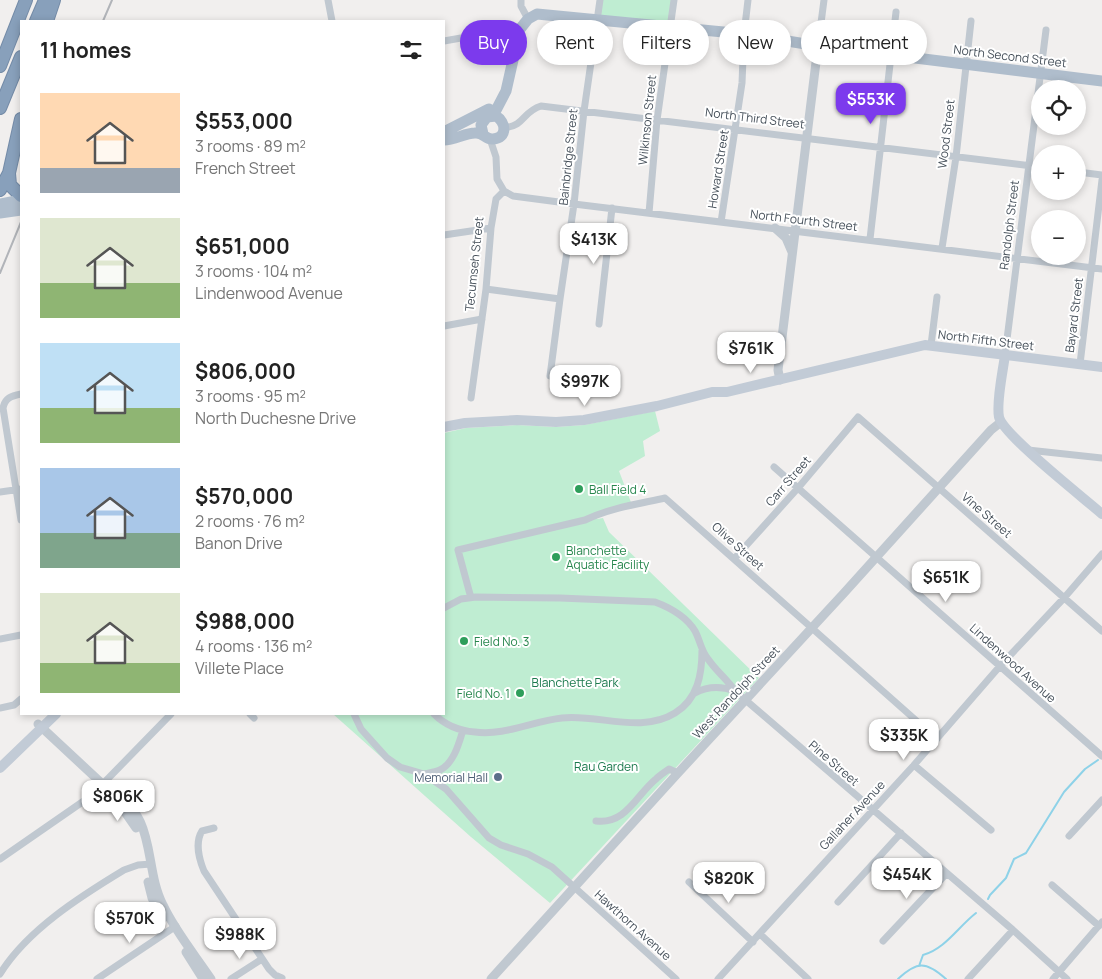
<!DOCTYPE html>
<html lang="en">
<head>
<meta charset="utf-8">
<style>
  body { margin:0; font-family:Manrope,sans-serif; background:#f6f6f6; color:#222; height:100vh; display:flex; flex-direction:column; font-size:19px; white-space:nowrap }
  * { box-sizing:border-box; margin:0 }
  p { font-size:16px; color:#767676 }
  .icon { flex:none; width:28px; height:28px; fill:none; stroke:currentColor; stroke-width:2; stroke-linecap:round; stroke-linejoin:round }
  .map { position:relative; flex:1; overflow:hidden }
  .panel { position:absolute; left:20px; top:20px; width:425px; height:695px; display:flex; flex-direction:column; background:#fff; border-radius:0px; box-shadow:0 2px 8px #0003 }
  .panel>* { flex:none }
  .top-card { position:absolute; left:460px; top:20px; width:475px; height:45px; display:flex; gap:10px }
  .buttons { position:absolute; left:1031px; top:80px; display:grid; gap:10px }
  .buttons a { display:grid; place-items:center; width:55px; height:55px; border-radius:50%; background:#fff; box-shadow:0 2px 8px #0003; font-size:25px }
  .price { position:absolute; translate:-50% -42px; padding:0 11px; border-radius:10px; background:#fff; color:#222; font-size:16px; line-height:32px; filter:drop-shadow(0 1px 2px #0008) }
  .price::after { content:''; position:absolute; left:50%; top:30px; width:15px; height:11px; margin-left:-8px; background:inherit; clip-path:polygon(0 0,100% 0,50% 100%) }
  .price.active { background:#7c3aed; color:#fff }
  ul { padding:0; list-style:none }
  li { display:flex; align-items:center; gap:15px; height:125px; padding:0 20px }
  li span { display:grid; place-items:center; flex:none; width:140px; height:100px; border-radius:0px; color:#555 }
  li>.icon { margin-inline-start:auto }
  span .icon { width:60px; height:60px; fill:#fffc; stroke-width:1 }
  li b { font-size:21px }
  h2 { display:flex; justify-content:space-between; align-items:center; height:60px; padding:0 20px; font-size:21px }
  .pill { padding:0 18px; border-radius:22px; background:#fff; box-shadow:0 2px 8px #0003; font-size:18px; line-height:45px }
  .pill.active { background:#7c3aed; color:#fff }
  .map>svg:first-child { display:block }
  .green { fill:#bfedd2 }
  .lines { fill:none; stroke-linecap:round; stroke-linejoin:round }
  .stream { stroke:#8ed2e8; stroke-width:2 }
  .motorway-casing { stroke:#748ba7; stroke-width:14 }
  .minor { stroke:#c0c8d0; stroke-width:7 }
  .tertiary { stroke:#c0c8d0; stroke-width:9 }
  .secondary { stroke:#c2cbd6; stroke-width:10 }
  .primary { stroke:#afbdcc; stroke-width:11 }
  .motorway { stroke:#88a0bb; stroke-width:12 }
  .rail { stroke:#b1b4b9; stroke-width:2 }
  .leisure-dot { fill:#2e9e5b; stroke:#fff; stroke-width:2 }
  .service-dot { fill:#5c6f8a; stroke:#fff; stroke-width:2 }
  .labels { text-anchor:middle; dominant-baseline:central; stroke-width:4; stroke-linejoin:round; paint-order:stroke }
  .street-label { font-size:12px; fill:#47515b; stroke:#fff }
  .leisure-label { font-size:12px; fill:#27864d; stroke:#fff; text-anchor:start }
  .park-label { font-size:12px; fill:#1b794d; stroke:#fff }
  .service-label { font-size:12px; fill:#4e5e75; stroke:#fff; text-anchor:end }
</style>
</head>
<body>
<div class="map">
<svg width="1102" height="979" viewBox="0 0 1102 979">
  <rect width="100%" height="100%" fill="#f1efee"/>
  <path class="green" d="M602,0H672L668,25L600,17Z
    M655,411L660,431L643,441L645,456L619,471L632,505L594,516L597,519L603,518L609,532L759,678L550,903L471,837L333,714H444V433L466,428L517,425L556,427L584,425Z"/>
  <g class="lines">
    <path class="stream" d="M988,899L990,895L1006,878L1014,859L1026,853L1064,792L1085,769L1098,760
      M919,966L923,955C945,949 958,927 976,913
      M898,979C917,961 926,961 946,979"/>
    <defs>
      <path id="motorway" d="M36,21L45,0
        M47,21L54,0
        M0,66L26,0
        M0,108L21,57
        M9,173L10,185L21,196
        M0,190L9,173L21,119"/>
    </defs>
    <use href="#motorway" class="motorway-casing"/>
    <path class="minor" d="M328,0L332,21
      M521,0V6L528,19
      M444,41L461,38L516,45
      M818,46L824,0
      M504,128C526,125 522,112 541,106L1040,167
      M490,139L496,157L497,179L504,191
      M1078,172L1102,175
      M504,191L513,196L574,204L1102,269
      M649,213L657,120L674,0
      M721,222L742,83L744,34L748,0
      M444,235L491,228
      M870,239L896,12
      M942,248L956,157L971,21
      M486,289L560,299
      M599,324L612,208
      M444,326L482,319
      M931,345L937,297
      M1005,355L1046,30
      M1080,364L1102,180
      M550,376L560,299L574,204L584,111L600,0
      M21,394C11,396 5,398 3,408L21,520
      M471,398L486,289L491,228L496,199L504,191
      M1028,450L1102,458
      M774,467L1102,756
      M0,492L21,489
      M734,559L798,488L858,417L1102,631
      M471,598L458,550L585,520C610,508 638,504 665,498L937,739
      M444,608L461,599L476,597L560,598L655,602C671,608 686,616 695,631C700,640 701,651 708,659C716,671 727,679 735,691C721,686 708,686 695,693
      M0,639L21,635
      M735,691L1013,930L1067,979
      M0,708L14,705L21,699
      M250,714L254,718
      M354,714L361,729L387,758L400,767L424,774L446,789L489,838L501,845L528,854L552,867L676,979
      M434,714C445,725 460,731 475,732C504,736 533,721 562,718C599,714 641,734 675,713C698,699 702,674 702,650
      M914,765L991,830
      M424,774C429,773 436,772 440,770C454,763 459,743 463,730
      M596,821C626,825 637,794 656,779C660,775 665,772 669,769L678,773
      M214,828L202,831C195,842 199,859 204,871L269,969L275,975L282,978
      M1069,836L1102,800
      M0,859L91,796L171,714
      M689,882L753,942
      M1052,885L1099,926
      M838,902L901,833
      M760,934L808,979
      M883,941L946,874
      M0,974C27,930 81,896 124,870L138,865L151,864
      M97,979L176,926
      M231,979L262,959
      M718,979L914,765L1000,666L1064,598L1102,554
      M968,979L1013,930
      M1053,979L1102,922"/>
    <path class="tertiary" d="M775,228L786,238L792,252
      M780,380L778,370L818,46
      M38,724L111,792C158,816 143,866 163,905C175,931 195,955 211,979
      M111,792L136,828
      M148,882L152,898L163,918
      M186,952L203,979
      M491,979L678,773L844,593L991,430L1001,422"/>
    <path class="secondary" d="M1005,355C1003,371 996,402 999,417C1003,435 1084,498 1102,514
      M444,427L465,423L517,420L556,422L584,420L657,406L712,392H727L925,345L1102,367
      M0,768L56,714"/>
    <path class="primary" d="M493,116L506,91L520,29L528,19L537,14L744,34L818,46L1102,81
      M444,132L489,109
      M444,140C455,140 465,133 475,133C483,132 486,140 493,139C508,138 506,122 496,116L487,117L481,125L483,134
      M0,204L21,200
      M0,213L21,210"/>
    <use href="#motorway" class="motorway"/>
    <path class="rail" d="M103,21L112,0
      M0,273L21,222"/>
  </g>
  <g class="leisure-dot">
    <circle cx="579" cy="489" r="5"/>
    <circle cx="556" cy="557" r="5"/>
    <circle cx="464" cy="641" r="5"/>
    <circle cx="520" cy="693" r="5"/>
  </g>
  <circle class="service-dot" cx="498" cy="777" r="5"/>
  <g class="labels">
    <g class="street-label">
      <text transform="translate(1010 56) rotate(7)">North Second Street</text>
      <text transform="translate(755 118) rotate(7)">North Third Street</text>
      <text transform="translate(647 120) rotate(-84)">Wilkinson Street</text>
      <text transform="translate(946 134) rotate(-83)">Wood Street</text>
      <text transform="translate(568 157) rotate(-84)">Bainbridge Street</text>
      <text transform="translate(718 169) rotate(-81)">Howard Street</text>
      <text transform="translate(804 220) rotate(7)">North Fourth Street</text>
      <text transform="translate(1009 225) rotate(-83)">Randolph Street</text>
      <text transform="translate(474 264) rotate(-84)">Tecumseh Street</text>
      <text transform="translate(1074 315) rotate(-83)">Bayard Street</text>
      <text transform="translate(986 340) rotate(7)">North Fifth Street</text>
      <text transform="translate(788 481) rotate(-49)">Carr Street</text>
      <text transform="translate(987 515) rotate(41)">Vine Street</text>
      <text transform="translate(738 546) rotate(42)">Olive Street</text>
      <text transform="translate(1013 663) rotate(42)">Lindenwood Avenue</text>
      <text transform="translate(736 692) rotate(-47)">West Randolph Street</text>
      <text transform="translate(834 763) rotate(41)">Pine Street</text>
      <text transform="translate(852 815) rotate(-47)">Gallaher Avenue</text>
      <text transform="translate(633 925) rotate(42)">Hawthorn Avenue</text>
    </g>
    <g class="leisure-label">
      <text x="589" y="489">Ball Field 4</text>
      <text x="566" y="550">Blanchette<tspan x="566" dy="14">Aquatic Facility</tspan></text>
      <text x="474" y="641">Field No. 3</text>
      <text x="510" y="693" text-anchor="end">Field No. 1</text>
    </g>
    <g class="park-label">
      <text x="575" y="682">Blanchette Park</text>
      <text x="606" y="766">Rau Garden</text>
    </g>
    <g class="service-label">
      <text x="488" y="777">Memorial Hall</text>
    </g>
  </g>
</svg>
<div class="buttons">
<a><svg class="icon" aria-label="locate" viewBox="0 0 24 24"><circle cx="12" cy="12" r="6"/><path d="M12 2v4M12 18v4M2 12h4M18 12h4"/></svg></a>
<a>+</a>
<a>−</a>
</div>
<b class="price active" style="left:871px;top:125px">$553K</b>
<b class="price" style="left:594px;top:265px">$413K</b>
<b class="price" style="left:751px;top:374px">$761K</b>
<b class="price" style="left:585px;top:407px">$997K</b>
<b class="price" style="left:946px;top:603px">$651K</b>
<b class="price" style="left:904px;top:761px">$335K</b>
<b class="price" style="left:118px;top:822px">$806K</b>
<b class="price" style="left:907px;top:900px">$454K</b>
<b class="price" style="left:729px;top:904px">$820K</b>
<b class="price" style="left:130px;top:944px">$570K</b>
<b class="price" style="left:240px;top:960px">$988K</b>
<div class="top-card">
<a class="pill active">Buy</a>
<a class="pill">Rent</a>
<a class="pill">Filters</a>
<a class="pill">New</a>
<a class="pill">Apartment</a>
</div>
<section class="panel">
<h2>11 homes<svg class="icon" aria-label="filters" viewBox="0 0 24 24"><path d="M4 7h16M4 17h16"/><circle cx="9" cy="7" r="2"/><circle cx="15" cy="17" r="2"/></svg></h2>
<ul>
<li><span style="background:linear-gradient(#ffd9b3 75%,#9aa5b1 0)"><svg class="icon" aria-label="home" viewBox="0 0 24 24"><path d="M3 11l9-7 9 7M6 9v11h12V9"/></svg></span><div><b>$553,000</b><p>3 rooms · 89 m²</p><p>French Street</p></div></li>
<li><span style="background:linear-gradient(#dfe7d0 65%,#8fb573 0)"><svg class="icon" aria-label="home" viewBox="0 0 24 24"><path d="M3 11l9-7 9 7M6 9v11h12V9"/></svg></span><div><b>$651,000</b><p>3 rooms · 104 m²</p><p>Lindenwood Avenue</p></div></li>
<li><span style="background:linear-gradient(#bfe0f5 65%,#8fb573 0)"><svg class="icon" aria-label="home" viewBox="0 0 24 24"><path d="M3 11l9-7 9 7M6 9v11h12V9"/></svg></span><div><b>$806,000</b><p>3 rooms · 95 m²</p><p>North Duchesne Drive</p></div></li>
<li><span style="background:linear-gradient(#a9c7e8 65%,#7fa58c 0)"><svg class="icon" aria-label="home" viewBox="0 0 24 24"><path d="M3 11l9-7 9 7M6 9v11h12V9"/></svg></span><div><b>$570,000</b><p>2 rooms · 76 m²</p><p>Banon Drive</p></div></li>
<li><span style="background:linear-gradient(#dfe7d0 70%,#8fb573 0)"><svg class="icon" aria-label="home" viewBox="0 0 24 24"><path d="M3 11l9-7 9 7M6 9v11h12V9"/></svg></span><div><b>$988,000</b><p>4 rooms · 136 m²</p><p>Villete Place</p></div></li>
</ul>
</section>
</div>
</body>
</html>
